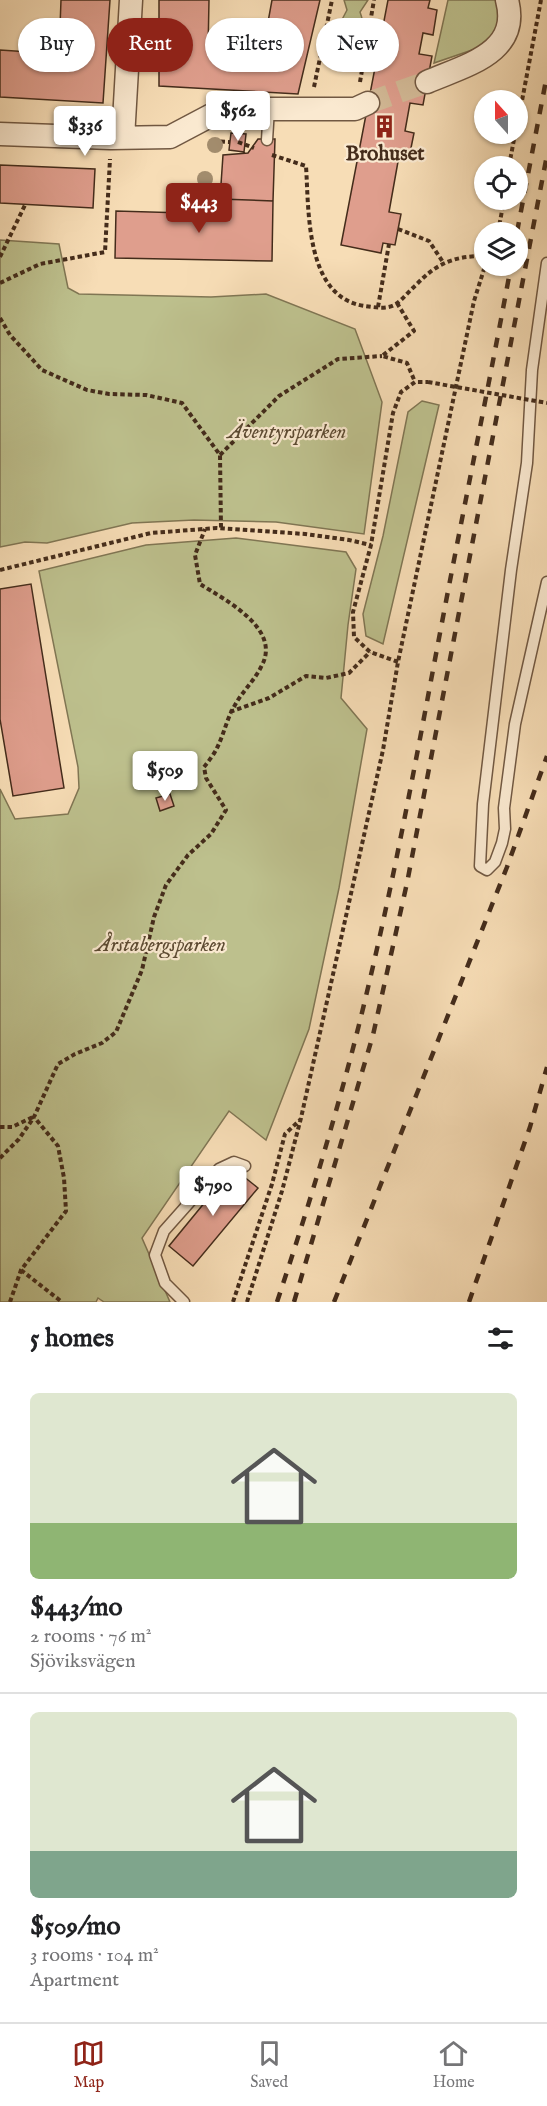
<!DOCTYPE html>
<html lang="en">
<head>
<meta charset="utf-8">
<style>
  body { margin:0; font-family:"IM FELL English",serif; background:#f2f2f2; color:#202124; height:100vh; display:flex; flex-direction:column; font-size:22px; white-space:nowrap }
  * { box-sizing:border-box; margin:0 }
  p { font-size:20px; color:#757577 }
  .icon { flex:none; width:33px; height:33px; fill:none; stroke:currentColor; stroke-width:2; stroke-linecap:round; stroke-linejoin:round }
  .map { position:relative; height:1302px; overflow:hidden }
  .sheet { display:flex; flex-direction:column; background:#fff; flex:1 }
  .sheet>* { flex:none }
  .guide { position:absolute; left:18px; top:18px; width:512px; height:54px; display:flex; gap:12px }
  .needle { width:39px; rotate:339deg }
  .tools { position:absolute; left:474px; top:90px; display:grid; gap:12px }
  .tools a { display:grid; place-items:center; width:54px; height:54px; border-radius:50%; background:#fff; box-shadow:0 2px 4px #0004; font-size:30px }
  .price { position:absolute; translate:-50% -51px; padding:0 14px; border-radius:6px; background:#fff; color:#222; font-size:20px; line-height:39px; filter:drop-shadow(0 2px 3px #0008) }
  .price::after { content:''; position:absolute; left:50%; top:36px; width:18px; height:14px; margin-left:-9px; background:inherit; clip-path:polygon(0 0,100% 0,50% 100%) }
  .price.active { background:#8f2418; color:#fff }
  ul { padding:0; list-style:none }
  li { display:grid; align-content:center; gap:12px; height:318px; padding:0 30px }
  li+li { border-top:2px solid #e0e0e0 }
  li span { display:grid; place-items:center; height:186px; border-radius:9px; color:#555 }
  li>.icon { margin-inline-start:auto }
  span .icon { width:108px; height:108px; fill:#fffc; stroke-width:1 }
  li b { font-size:26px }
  h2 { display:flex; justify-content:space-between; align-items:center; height:72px; padding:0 30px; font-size:26px }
  .pill { padding:0 21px; border-radius:27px; background:#fff; box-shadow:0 2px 4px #0004; font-size:21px; line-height:54px }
  .pill.active { background:#8f2418; color:#fff }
  .tabs { display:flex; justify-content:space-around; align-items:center; height:84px; border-top:2px solid #e0e0e0; background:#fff; font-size:16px; color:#757577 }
  .tabs a { display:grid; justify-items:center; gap:3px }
  .tabs .active { color:#8f2418 }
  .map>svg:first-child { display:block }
  .green { fill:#bdc08d; stroke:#807654; stroke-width:1.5 }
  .building { fill:#df9e8d; stroke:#442c1b; stroke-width:1.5 }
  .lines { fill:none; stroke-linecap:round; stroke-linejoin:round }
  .street-tunnel { stroke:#d3ba97; stroke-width:22; stroke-dasharray:22 11; stroke-linecap:butt }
  .lane-casing { stroke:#715842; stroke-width:13 }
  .street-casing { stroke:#715842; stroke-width:25 }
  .path { stroke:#442c1b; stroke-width:4; stroke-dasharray:4.5 3; stroke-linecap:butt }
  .lane { stroke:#fae9d0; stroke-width:10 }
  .street { stroke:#fae9d0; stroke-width:22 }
  .rail { stroke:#442c1b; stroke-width:4.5; stroke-dasharray:10 10; stroke-linecap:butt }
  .path-bridge { stroke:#442c1b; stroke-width:4; stroke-dasharray:4.5 3; stroke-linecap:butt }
  .tree { fill:#a28c6d }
  .labels { text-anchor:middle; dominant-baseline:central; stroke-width:4.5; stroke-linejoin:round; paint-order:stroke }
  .poi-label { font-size:21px; font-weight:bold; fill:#442c1b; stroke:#fae9d0 }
  .park-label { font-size:21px; font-style:italic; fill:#5c4a32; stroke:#fae9d0 }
</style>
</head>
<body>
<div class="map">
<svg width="547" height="1302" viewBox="0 0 547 1302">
  <rect width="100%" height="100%" fill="#f7ddb6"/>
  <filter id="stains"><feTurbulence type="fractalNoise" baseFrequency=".00333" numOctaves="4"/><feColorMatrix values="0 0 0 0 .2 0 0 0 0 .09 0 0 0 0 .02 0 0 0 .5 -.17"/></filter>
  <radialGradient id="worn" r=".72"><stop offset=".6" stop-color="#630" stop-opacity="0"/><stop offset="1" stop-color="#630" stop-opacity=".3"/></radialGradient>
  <path class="green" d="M344,0H368L360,12C366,29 364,34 353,47L339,46L335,33L347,10Z
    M448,0H496L500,5L497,34L478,48L434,63Z
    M0,240L59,244L68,288L79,294L211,297L266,294L355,329L382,402L364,534L276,522L194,520L132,523L47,543L25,542L0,547Z
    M422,401L439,405L383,644L366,636L363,614L383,536L408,412Z
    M236,538L346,552L356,569L348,625L341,698L367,729L339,888L309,1029L266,1140L229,1111L142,1238L170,1302H104L98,1298L96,1302H0V789L15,819L68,814L79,788L78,767L39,571L146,545Z"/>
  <path class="building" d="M61,0H110L103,103L0,97V50L59,54Z
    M159,0H209L208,52L262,55L272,0H320L298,94L159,86Z
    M388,0H430L428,8L437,10L433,35L423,33L419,54L432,56L423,105L410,103L405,131L414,133L409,158L399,156L389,212L401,214L395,245L383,243L381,253L341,245Z
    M231,133L246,134L244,152L229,150Z
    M258,139H275L273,201L220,199L223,155L248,153Z
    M0,165L95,169L93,208L0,203Z
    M220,199L273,201L272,261L115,258L116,211L219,214Z
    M31,584L64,788L13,796L0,719V589Z
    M170,794L174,806L160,811L156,798Z
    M233,1168L258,1188L193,1266L169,1246Z"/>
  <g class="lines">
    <path class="street-tunnel" d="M368,103L427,82"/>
    <defs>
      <path id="lane" d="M267,140L269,108
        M547,263L532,370L527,463L511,570L483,804L480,866L487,870L495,862L502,843L505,829L504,808L515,724L547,582
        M184,1302L165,1283L155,1255L164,1231L219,1169L234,1162L245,1166"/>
      <path id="street" d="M427,82C466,65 521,53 507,0
        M0,134L111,138L170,137L223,109H355L368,103
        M123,138L131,0"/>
    </defs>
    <use href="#lane" class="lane-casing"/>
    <use href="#street" class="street-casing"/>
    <path class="path" d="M360,82L374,0
      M314,87L332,0
      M518,122L541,0
      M213,141L230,142
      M238,142L254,148
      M272,155L306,166C309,211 305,298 365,306C374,307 387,310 396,304C403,299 409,291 416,285C437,263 454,256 484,256
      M509,166L515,134
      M398,229L429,241L443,262
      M498,232L504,200
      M0,257L25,205
      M0,283L40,264L105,252L110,159
      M397,303L414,331L382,356L407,363L415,382
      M378,307L389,244
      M0,318L10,335L42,370L87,390L109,394L146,395L182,403L220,455L221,528
      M220,455L279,396L338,359L382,356
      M0,570L151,533L217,528L305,534L349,540L371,545
      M398,662L370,652L354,637L353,612L371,545L393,413L401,392L415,382H428
      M230,712L269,698L306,676L326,678L349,673L370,652
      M0,1127H12L33,1117
      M0,1158L19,1139L34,1117
      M21,1270L62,1302
      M10,1302L21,1270L66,1211L64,1178L58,1146L34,1117L58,1064L75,1054L102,1043L116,1032L142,970L154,917L166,885L188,855L211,834L226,810L206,778L204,767C209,761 214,754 217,748C224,734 227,718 235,705C242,692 254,681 261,667C283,629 225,600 200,584L195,555L205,529
      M233,1302L272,1184L285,1134L301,1119
      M247,1302L282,1191L301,1118L383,750L398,662L474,301L485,266"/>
    <use href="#lane" class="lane"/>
    <use href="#street" class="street"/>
    <path class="rail" d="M517,232L547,75
      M277,1302C304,1221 329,1139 351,1056C391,903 418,747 448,591C469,482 491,374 511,266
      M294,1302L373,1035L407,883L547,155
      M334,1302L507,867L547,756
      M469,1302L530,1127L547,1067"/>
    <path class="path-bridge" d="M428,382L547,403"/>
  </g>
  <g class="tree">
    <circle cx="215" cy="145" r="8"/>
    <circle cx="205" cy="179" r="8"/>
    <circle cx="193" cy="192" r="8"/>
  </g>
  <defs>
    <symbol id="building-bare" viewBox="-9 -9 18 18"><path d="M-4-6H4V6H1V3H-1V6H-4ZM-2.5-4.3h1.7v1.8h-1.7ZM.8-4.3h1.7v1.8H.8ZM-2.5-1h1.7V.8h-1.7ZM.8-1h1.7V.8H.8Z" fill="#8f2418" stroke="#fae9d0" stroke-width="2.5" paint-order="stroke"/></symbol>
  </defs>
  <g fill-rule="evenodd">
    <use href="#building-bare" x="368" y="110" width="33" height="33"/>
  </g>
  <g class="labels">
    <g class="poi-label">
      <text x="385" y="154">Brohuset</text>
    </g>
    <g class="park-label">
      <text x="287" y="432">Äventyrsparken</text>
      <text x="161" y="945">Årstabergsparken</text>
    </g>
  </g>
  <rect width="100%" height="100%" filter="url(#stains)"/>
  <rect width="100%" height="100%" fill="url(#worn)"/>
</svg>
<div class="tools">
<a><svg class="needle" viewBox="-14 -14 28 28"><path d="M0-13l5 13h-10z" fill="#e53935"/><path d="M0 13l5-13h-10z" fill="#757577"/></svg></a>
<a><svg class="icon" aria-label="locate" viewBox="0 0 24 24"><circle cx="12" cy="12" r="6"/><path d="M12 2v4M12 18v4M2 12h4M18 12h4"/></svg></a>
<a><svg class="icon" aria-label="layers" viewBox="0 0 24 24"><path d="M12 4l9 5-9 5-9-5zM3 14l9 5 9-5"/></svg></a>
</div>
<b class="price" style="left:238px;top:142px">$562</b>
<b class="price" style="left:85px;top:157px">$336</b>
<b class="price active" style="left:199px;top:234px">$443</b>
<b class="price" style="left:165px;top:802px">$509</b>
<b class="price" style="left:213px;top:1217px">$790</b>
<div class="guide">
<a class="pill">Buy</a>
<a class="pill active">Rent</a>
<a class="pill">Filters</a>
<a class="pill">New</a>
</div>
</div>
<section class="sheet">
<h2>5 homes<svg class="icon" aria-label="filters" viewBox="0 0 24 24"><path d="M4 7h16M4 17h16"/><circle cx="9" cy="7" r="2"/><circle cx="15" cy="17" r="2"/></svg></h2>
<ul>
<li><span style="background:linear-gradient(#dfe7d0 70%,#8fb573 0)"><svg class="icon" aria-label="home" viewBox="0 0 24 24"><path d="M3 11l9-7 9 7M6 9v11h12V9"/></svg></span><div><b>$443/mo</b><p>2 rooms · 76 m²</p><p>Sjöviksvägen</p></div></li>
<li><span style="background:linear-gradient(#dfe7d0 75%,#7fa58c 0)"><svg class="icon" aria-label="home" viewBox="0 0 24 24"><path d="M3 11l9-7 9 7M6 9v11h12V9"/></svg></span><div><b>$509/mo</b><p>3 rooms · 104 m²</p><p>Apartment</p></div></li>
</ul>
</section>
<nav class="tabs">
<a class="active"><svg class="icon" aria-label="map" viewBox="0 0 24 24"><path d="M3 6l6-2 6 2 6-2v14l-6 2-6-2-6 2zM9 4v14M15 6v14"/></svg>Map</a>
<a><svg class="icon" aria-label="saved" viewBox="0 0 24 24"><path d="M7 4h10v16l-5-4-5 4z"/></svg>Saved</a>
<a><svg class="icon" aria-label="home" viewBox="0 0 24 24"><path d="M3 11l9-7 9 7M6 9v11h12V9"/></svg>Home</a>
</nav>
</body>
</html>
